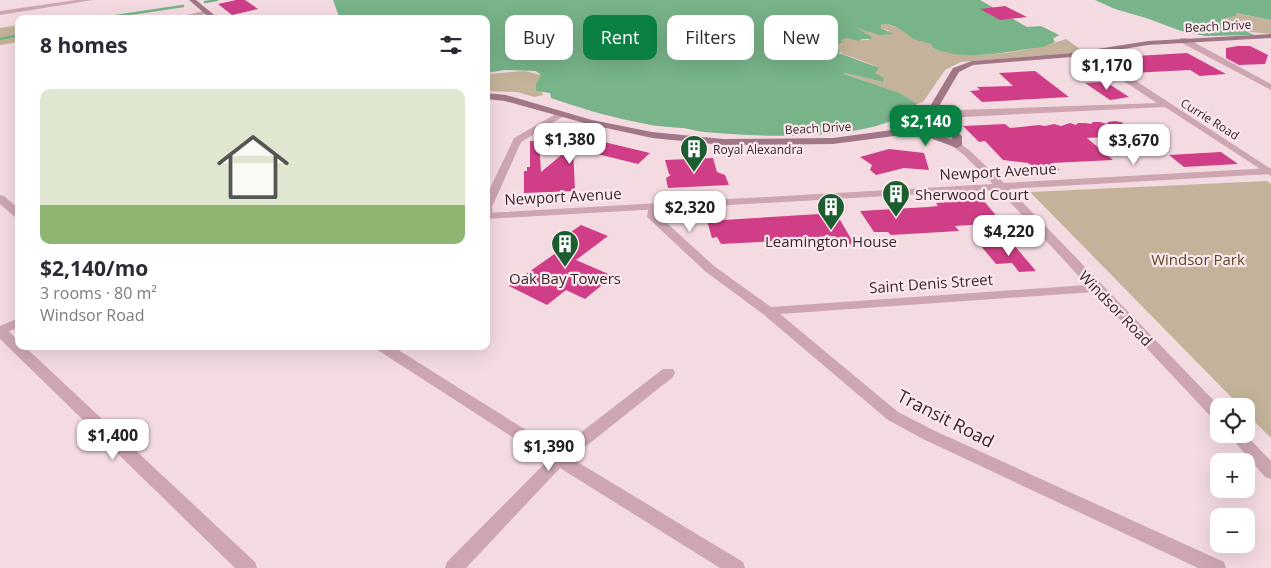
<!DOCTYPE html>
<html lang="en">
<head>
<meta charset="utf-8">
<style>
  body { margin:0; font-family:"Open Sans",sans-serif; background:#f2f2f3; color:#2b2b33; height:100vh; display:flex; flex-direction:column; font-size:19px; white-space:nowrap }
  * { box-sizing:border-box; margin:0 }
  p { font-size:16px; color:#7c7c81 }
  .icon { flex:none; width:28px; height:28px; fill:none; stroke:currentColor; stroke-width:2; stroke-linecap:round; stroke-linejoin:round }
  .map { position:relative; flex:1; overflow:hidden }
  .sheet { position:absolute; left:15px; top:15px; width:475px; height:335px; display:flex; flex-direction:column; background:#fff; border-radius:10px; box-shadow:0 5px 20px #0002 }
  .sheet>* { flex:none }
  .banner { position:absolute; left:505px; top:15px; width:475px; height:45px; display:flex; gap:10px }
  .controls { position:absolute; left:1210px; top:398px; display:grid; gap:10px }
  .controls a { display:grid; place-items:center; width:45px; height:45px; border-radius:10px; background:#fff; box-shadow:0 5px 20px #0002; font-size:25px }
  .price { position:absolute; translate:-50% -42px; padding:0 11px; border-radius:10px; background:#fff; color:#222; font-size:16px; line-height:32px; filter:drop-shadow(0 1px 2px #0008) }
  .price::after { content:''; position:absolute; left:50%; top:30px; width:15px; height:11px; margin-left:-8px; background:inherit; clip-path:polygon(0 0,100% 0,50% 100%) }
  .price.current { background:#0b8043; color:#fff }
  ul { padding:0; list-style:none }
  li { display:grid; align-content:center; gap:10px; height:265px; padding:0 25px }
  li+li { border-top:1px solid #e1e1e2 }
  li span { display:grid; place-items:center; height:155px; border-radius:10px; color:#555 }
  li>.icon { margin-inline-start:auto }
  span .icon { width:90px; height:90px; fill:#fffc; stroke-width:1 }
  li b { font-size:21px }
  h2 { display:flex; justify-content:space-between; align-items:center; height:60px; padding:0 25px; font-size:21px }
  .tag { padding:0 18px; border-radius:10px; background:#fff; box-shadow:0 5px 20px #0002; font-size:18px; line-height:45px }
  .tag.current { background:#0b8043; color:#fff }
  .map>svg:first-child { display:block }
  .green { fill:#c4b39a }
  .water { fill:#78b389 }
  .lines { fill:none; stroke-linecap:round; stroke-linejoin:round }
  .stream { stroke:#78b389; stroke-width:2.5 }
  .building { fill:#cf3e87 }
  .minor { fill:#cda6b1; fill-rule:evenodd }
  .tertiary { fill:#cda6b1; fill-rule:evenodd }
  .secondary { fill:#a17787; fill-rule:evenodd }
  .labels { text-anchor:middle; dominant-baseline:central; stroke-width:4.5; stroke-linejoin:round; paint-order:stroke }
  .far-street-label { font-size:12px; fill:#38272f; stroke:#fbe8ec }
  .far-poi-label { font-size:12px; fill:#38272f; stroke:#fbe8ec; text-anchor:start }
  .street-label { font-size:15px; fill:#38272f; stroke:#fbe8ec }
  .poi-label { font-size:15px; fill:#38272f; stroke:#fbe8ec }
  .park-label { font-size:15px; fill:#594729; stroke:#fbe8ec }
  .near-street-label { font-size:18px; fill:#38272f; stroke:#fbe8ec }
</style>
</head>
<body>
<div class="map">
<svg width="1271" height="568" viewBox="0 0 1271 568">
  <rect width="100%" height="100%" fill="#f4dbe1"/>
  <path class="green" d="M1236,13L1271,20V34L1250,32L1220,19L1235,16Z
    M883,23L898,28L919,41L931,44L933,48C967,63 1032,51 1066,39L1084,52L961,62L945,70L923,102L917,104L900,93L844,74L843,73L883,82L875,73L873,65C866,63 861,60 854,58C844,54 841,56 836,45L842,43L840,40L847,38L868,40L871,37L857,28L874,32L890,31L881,28L880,24Z
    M19,25V42L0,45V28Z
    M525,71L544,76L540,88L543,95L534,97L517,92L486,91V74Z
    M1267,181L1271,184V438L1246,413V406H1240L1030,192Z"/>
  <path class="water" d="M333,0H980L1027,27L1041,26L1059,35L1053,39L1055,42L1043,47C1008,51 967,63 933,48L931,44C927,43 923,42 919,41C905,36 899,23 881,24V28L893,34L879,35L857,28L872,37L871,39H861L859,41L847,38L841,40L842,43L836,45L840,51L839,53L879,68L875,73L884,78L883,82L844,73V74L900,93L917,104L914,106L916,107C874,143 759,137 704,132C695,131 691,129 683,128C672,127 659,127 646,124C614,118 582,109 551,98L550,93L536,91V84L541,75L536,71L505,70L486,73V19H340Z
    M1095,0H1271V20L1236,13V16L1221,19L1254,35L1205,36L1181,31L1146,18L1115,9Z"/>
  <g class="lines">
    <path class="stream" d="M205,2L217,0
      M96,19L183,6
      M0,39L19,35"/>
  </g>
  <path class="building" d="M236,0H245L258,9L232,15L218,4Z
    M1005,6L1027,17L1000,20L980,9Z
    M1238,46H1250L1268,55L1265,64L1239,65L1226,58V48Z
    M1187,53L1226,74L1200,76L1190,70L1131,73L1112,60L1139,58L1136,56Z
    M1035,71L1069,97L982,102L970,91L980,90L977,87L1013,86L999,73Z
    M1106,82L1129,97L1110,100L1085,83Z
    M1115,121L1121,122L1149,144L1121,136L1087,138L1113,160L1052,163L1060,170L1040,171L1028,163L1003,160L985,141L979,142L963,126L1005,124L1010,128L1039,125L1045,126L1054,124L1061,126L1070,123L1076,125L1078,123H1085L1091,124L1093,122H1100L1107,124L1108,122Z
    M583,137L650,153L638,164L573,148L575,191L524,193V171H527V167H530V141H539L541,172Z
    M889,149L924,153L929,170L904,168L876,175L870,170L872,165L860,157Z
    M1221,152L1238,164L1184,167L1169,155Z
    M713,158L717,172L725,175L729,185L668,188L666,178L671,175L669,174L665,160Z
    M983,200L1011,233L993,234L985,224L955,226L959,231L891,235L888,232H874L860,211L928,207L938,206L936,203Z
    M836,213L854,244L840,245L835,236L794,238L795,240L721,244L717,237L712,238L707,221Z
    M581,225L608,236L576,260L613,276L585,299L566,290L547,305L509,286L570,243L561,239Z
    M1013,244L1036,271L1019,272L1012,263L996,264L981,246Z"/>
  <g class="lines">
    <path class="minor" d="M76,0H93L0,15V11Z
      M207,10L209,11V13L186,19H172Z
      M1180,38H1186L1271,84V90L1180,42Z
      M1084,51H1090L1271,169V176L1165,107L942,118L930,117L926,114L930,111L1157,103L1084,55Z
      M561,111L565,114L564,116L521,142L492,207L493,216L486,219V197L514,138Z
      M1001,183L1005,184L1219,406V422L1214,420L1094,292L780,314L898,412L935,431L1224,562L1226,568H1198L923,439L888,420L763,314L706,272L647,217L649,204H657L659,216L714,266L771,307L1087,285L997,188L996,186L997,184Z
      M0,195L4,196L19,209V218L15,217L0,204Z
      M0,327L5,328L19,341V346H24L255,562L257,568H235L0,339Z
      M374,346H392L558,450L663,369H673L675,373L673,377L571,458L743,562L745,568H720L560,468L466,568H445L447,562L548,460L376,349Z
      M1228,434H1245L1271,461V479L1265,477Z"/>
    <path class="tertiary" d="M924,118L969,150L1004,183L1271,168V174L486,219V213L993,184L963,154L921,123L919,121Z
      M19,318V327L0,335V326Z"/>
    <path class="secondary" d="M189,0H196L219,19H211Z
      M1271,34V38L1148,45L1072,57L973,65L959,72L935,113L962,136V145L957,148L930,138L902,135L833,144L723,145L652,138L588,124L505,101L486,99V93L506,95L592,120L652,132L723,139L833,138L899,129L919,121L926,113L953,68L972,61L1072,53L1148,41ZM931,119L952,137V140L932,132L913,130L925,125Z"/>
  </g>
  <defs>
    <symbol id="building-pin" viewBox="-11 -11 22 30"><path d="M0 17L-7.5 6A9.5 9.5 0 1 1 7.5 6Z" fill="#1a5d2f" stroke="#fbe8ec"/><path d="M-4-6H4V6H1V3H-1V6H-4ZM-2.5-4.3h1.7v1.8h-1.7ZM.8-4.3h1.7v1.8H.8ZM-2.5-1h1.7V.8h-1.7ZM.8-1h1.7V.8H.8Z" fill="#fff"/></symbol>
  </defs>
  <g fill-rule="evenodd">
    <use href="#building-pin" x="678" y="133" width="32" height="43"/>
    <use href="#building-pin" x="880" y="178" width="32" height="43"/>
    <use href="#building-pin" x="815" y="191" width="32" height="43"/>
    <use href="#building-pin" x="549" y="228" width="32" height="43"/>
  </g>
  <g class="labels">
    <g class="far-street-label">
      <text transform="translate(1218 26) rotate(-3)">Beach Drive</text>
      <text transform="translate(1210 119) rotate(32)">Currie Road</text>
      <text transform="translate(818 128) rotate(-3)">Beach Drive</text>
    </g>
    <g class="far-poi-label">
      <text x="713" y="149">Royal Alexandra</text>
    </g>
    <g class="street-label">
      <text transform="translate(998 171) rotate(-3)">Newport Avenue</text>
      <text transform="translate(563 196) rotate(-3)">Newport Avenue</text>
      <text transform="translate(931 283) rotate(-4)">Saint Denis Street</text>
      <text transform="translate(1116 308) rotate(46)">Windsor Road</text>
    </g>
    <g class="poi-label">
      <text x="915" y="194" text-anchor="start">Sherwood Court</text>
      <text x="831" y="241">Leamington House</text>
      <text x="565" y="278">Oak Bay Towers</text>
    </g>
    <g class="park-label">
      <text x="1198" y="259">Windsor Park</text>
    </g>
    <g class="near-street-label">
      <text transform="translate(946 418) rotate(27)">Transit Road</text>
    </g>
  </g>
</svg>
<div class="controls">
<a><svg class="icon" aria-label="locate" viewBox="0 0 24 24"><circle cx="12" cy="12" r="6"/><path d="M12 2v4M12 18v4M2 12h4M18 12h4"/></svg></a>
<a>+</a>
<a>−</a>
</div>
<b class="price" style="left:1107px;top:91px">$1,170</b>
<b class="price current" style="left:926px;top:147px">$2,140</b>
<b class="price" style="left:570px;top:165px">$1,380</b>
<b class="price" style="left:1134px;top:166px">$3,670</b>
<b class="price" style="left:690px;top:233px">$2,320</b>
<b class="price" style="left:1009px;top:257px">$4,220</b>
<b class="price" style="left:113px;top:461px">$1,400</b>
<b class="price" style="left:549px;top:472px">$1,390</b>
<div class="banner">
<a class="tag">Buy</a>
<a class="tag current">Rent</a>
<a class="tag">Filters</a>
<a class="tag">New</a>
</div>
<section class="sheet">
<h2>8 homes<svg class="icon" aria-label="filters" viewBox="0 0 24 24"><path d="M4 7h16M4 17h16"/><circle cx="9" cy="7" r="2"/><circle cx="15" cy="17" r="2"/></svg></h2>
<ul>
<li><span style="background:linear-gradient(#dfe7d0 75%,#8fb573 0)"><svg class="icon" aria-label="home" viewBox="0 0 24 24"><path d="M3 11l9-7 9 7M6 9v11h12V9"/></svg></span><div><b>$2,140/mo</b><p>3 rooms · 80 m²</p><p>Windsor Road</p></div></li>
</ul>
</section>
</div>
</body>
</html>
